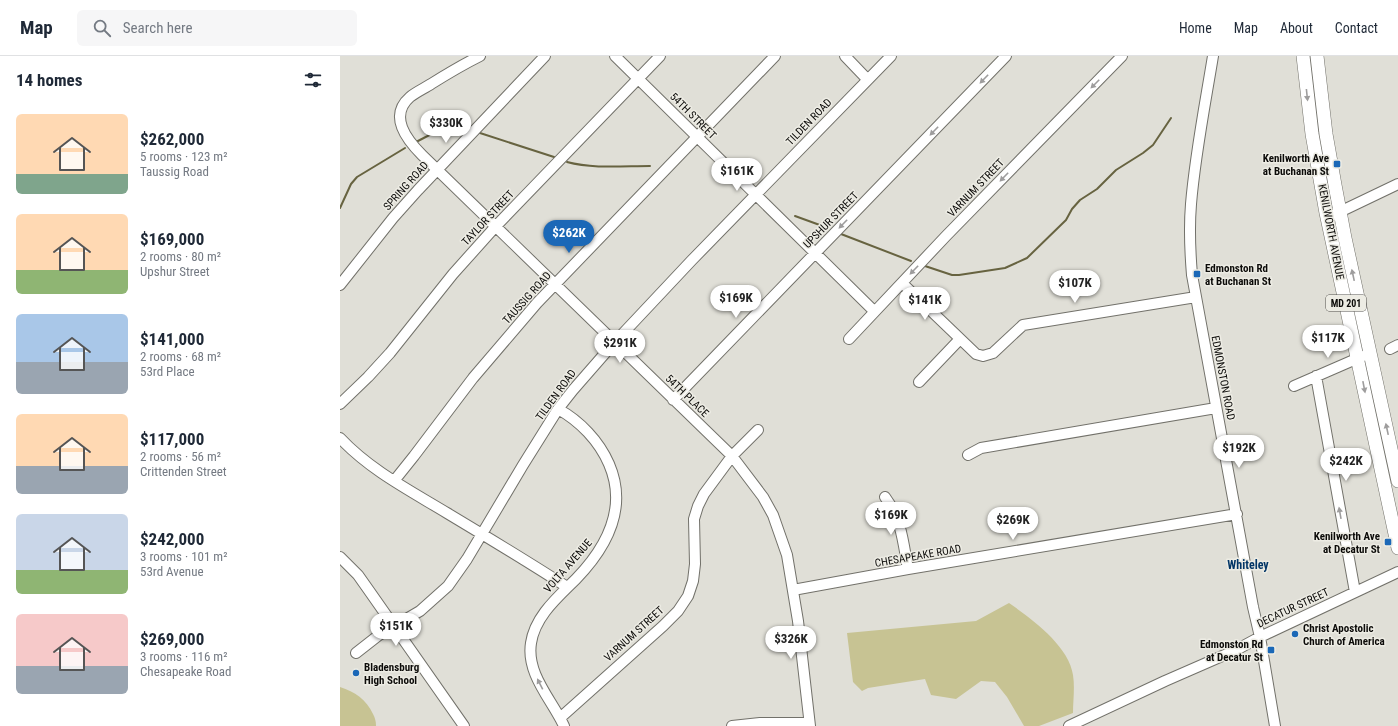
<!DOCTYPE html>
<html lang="en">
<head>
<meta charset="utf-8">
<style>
  body { margin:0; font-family:"Roboto Condensed",sans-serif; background:#f6f6f7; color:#1f2937; height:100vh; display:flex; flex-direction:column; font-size:15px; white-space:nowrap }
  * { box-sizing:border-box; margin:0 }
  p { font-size:13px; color:#747a83 }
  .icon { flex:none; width:22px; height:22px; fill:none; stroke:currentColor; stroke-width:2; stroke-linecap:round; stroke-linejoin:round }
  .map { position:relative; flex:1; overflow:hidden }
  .side { display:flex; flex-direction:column; background:#fff; width:340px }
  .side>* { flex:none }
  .price { position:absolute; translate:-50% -34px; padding:0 9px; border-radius:14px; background:#fff; color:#222; font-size:13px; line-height:26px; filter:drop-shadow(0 1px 2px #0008) }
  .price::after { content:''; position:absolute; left:50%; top:24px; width:12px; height:9px; margin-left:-6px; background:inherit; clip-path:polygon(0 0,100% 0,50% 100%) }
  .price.active { background:#1b68b7; color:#fff }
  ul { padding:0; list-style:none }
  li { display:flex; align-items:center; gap:12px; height:100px; padding:0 16px }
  li span { display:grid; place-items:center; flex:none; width:112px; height:80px; border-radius:6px; color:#555 }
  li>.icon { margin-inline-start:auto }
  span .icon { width:48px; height:48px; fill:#fffc; stroke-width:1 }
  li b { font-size:17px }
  h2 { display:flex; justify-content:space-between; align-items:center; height:48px; padding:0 16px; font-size:17px }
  header { display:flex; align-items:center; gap:24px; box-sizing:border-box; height:56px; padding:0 20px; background:#fff; border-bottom:1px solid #e0e1e3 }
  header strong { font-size:19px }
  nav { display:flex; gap:22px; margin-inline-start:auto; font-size:14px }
  .search { width:280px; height:36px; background:#f6f6f7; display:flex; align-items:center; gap:10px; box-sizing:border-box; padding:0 14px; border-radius:6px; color:#747a83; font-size:15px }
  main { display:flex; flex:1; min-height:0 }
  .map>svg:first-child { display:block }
  .green { fill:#c7c393 }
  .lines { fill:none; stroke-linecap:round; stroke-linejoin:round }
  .stream { stroke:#676340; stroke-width:2 }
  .minor-casing { stroke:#72716a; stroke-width:12 }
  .major-casing { stroke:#72716a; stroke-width:14 }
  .minor { stroke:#fff; stroke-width:10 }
  .major { stroke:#fff; stroke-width:13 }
  .oneway { fill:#9e9d9d }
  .poi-dot { fill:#1b68b7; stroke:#edece4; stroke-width:1.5 }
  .labels { text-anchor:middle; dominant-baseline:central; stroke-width:3; stroke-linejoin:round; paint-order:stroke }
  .shield { fill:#edece4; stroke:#504e4b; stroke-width:1 }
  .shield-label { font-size:10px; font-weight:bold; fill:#0c0b09 }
  .street-label { font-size:11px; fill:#0c0b09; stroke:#edece4 }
  .poi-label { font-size:11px; font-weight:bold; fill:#0c0b09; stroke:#edece4; text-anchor:end }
  .neighbourhood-label { font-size:12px; font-weight:bold; fill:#023566; stroke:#edece4 }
</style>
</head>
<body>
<header>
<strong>Map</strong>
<div class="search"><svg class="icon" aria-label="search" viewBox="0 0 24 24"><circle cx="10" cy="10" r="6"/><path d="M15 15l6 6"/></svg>Search here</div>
<nav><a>Home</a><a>Map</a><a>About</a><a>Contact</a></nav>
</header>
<main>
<section class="side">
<h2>14 homes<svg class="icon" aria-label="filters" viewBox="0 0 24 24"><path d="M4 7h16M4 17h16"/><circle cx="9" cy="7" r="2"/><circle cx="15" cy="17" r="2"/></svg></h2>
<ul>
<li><span style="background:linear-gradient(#ffd9b3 75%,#7fa58c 0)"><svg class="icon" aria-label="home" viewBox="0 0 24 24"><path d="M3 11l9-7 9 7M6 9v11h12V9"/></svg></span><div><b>$262,000</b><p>5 rooms · 123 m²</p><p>Taussig Road</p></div></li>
<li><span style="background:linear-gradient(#ffd9b3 70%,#8fb573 0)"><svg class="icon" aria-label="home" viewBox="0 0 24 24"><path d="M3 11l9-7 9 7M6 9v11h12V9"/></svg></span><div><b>$169,000</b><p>2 rooms · 80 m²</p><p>Upshur Street</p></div></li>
<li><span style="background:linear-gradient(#a9c7e8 60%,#9aa5b1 0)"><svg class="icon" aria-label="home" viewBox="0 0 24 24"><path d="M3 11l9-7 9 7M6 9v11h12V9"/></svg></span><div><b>$141,000</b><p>2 rooms · 68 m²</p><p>53rd Place</p></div></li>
<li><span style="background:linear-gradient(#ffd9b3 65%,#9aa5b1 0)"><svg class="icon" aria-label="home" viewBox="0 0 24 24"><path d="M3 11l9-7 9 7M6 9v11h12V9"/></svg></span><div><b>$117,000</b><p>2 rooms · 56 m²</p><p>Crittenden Street</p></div></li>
<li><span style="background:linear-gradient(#c9d6e8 70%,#8fb573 0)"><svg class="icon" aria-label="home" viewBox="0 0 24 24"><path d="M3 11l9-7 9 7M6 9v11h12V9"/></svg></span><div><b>$242,000</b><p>3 rooms · 101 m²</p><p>53rd Avenue</p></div></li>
<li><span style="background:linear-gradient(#f6c9c9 65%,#9aa5b1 0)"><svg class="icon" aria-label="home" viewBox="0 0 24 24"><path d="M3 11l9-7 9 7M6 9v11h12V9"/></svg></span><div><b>$269,000</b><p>3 rooms · 116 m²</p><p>Chesapeake Road</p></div></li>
</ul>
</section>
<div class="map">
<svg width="1058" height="670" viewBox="0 0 1058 670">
  <rect width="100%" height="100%" fill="#e0dfd7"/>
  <path class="green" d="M669,547C692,563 729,590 733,619C735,631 733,645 733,657L699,670H684L667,641L655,626L641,625L616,643L591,639L585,623L528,632L522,635L513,626L507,577L636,565Z
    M0,631C15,636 26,643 33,658C35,662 36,665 36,670H0Z"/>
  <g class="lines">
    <path class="stream" d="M140,77L214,101
      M76,86C94,77 106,68 127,71
      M227,106C253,113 283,110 310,110
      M0,152L11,128L17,121L65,92
      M455,160L488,172
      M501,178L571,205
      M585,210L612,219H619L665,212L687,202L726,164L732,153L740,144L757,133L776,114L803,97L813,89L831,62"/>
    <defs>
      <path id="minor" d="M140,0C124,8 107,18 91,28C85,32 76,36 70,41C48,60 67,84 82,99L392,400L423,441L433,459L447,499L458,565L470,670
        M275,0L534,255
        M505,0L527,23
        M873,0C865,49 855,99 851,148C849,172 850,195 852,219L913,551L920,581L935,670
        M987,162L1058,128
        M562,227L636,298L643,300L653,297L683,269L856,241
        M0,229L53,162L78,134L205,0
        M509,283L606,180L782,0
        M1050,293L1058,289
        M976,320L1015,536
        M579,326L620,283
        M954,330L1023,300
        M333,344L666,0
        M0,348L28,321L50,297L113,218L156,170L320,0
        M218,353C240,365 259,385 269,408C288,452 266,492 236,523C218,541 195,560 191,587C186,618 212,644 224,670
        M0,382C30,414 69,434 107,457C147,481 187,505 227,531
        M628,399L641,392L876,352
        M54,425L74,400L133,322L197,247L435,0
        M545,441C562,464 563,486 568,513
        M0,501L18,519L30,536L124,670
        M453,534L568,513L897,458
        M16,597L39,579L80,555L108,530L127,503L183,409L218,353L233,334L274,287L352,204L551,0
        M220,662L323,570L338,555L348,540L353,525L355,508L354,463L358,450L364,438L392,400L418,374
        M392,670L420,667H469
        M729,670L825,625L896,594L920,581L1058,516"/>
      <path id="major" d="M963,0L972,78L986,157L1058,492
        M977,0L986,78L995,129L1005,182L1058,425"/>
    </defs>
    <use href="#minor" class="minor-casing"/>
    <use href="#major" class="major-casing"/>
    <use href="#minor" class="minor"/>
    <use href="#major" class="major"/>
  </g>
  <defs><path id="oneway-solid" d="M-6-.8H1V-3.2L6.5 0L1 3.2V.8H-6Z"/></defs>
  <g class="oneway">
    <use href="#oneway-solid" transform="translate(644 23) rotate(134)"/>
    <use href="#oneway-solid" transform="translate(755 28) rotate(135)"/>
    <use href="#oneway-solid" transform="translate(967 39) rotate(84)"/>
    <use href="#oneway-solid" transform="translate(594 75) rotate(134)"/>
    <use href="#oneway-solid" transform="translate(664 121) rotate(134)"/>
    <use href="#oneway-solid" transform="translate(503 168) rotate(134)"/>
    <use href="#oneway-solid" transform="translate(574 214) rotate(134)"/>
    <use href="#oneway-solid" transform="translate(1013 219) rotate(-102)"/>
    <use href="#oneway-solid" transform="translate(1024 331) rotate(79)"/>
    <use href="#oneway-solid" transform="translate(1047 373) rotate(-102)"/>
    <use href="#oneway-solid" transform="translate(1000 457) rotate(-100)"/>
    <use href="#oneway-solid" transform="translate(200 628) rotate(-117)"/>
  </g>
  <g class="poi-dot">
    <rect x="993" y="104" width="8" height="8" rx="2"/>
    <rect x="853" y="214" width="8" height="8" rx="2"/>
    <rect x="1044" y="482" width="8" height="8" rx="2"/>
    <circle cx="955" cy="578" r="4"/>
    <rect x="927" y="590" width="8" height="8" rx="2"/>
    <circle cx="16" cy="617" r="4"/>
  </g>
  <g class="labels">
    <rect class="shield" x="986" y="239" width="40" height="16" rx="3"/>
    <g class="shield-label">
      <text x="1006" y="247">MD 201</text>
    </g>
    <g class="street-label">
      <text transform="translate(353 60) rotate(45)">54TH STREET</text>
      <text transform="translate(469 66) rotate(-46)">TILDEN ROAD</text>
      <text transform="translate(66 130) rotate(-48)">SPRING ROAD</text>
      <text transform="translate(636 132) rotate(-46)">VARNUM STREET</text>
      <text transform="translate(148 162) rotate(-47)">TAYLOR STREET</text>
      <text transform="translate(491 164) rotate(-46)">UPSHUR STREET</text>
      <text transform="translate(991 176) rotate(79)">KENILWORTH AVENUE</text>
      <text transform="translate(187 242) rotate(-48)">TAUSSIG ROAD</text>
      <text transform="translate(883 322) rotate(79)">EDMONSTON ROAD</text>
      <text transform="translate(216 339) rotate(-54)">TILDEN ROAD</text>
      <text transform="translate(347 340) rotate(44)">54TH PLACE</text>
      <text transform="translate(578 500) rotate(-10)">CHESAPEAKE ROAD</text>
      <text transform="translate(228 510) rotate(-49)">VOLTA AVENUE</text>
      <text transform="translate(953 552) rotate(-25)">DECATUR STREET</text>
      <text transform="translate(294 578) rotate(-42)">VARNUM STREET</text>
    </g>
    <g class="poi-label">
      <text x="989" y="102">Kenilworth Ave<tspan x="989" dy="13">at Buchanan St</tspan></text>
      <text x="865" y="212" text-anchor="start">Edmonston Rd<tspan x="865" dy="13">at Buchanan St</tspan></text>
      <text x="1040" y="480">Kenilworth Ave<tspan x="1040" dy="13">at Decatur St</tspan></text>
      <text x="963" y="572" text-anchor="start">Christ Apostolic<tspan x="963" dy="13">Church of America</tspan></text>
      <text x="923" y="588">Edmonston Rd<tspan x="923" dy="13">at Decatur St</tspan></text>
      <text x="24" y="611" text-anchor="start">Bladensburg<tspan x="24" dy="13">High School</tspan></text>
    </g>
    <g class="neighbourhood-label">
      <text x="908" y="509">Whiteley</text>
    </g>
  </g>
</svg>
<b class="price" style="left:106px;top:88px">$330K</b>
<b class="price" style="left:397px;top:136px">$161K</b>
<b class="price active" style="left:229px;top:198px">$262K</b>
<b class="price" style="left:735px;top:248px">$107K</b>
<b class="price" style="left:396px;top:263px">$169K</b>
<b class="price" style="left:585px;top:265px">$141K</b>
<b class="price" style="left:988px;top:303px">$117K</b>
<b class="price" style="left:280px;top:308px">$291K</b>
<b class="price" style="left:899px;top:413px">$192K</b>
<b class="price" style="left:1006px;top:426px">$242K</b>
<b class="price" style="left:551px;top:480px">$169K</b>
<b class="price" style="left:673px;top:485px">$269K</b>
<b class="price" style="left:56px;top:591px">$151K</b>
<b class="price" style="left:451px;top:604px">$326K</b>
</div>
</main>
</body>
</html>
